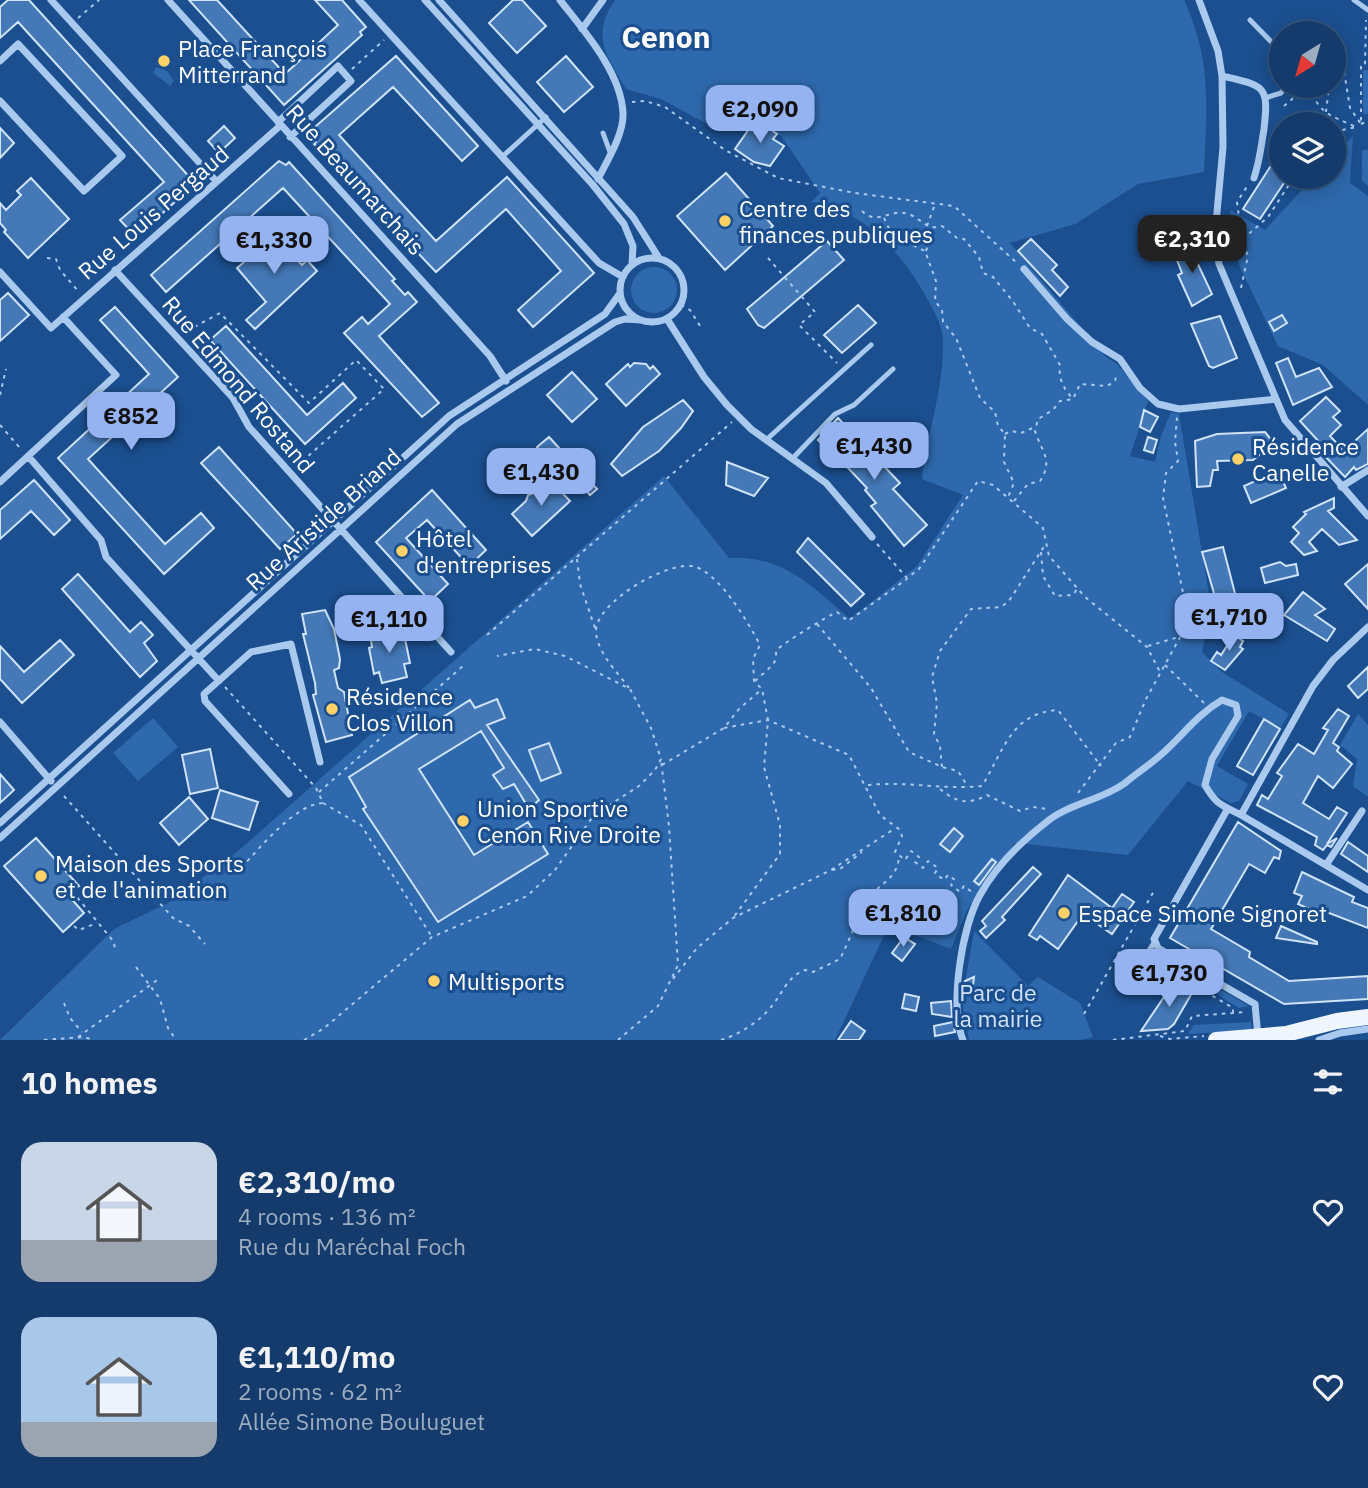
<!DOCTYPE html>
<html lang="en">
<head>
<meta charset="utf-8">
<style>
  body { margin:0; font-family:"IBM Plex Sans",sans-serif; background:#214673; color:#f1f3f6; height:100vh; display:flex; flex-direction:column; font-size:26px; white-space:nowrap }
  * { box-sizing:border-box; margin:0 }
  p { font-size:23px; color:#9dadc1 }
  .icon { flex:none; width:38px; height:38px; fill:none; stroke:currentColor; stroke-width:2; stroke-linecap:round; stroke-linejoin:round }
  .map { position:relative; height:1040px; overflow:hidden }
  .panel { display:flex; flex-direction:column; background:#143b6b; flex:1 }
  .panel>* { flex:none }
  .needle { width:46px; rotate:217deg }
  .controls { position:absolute; left:1269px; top:21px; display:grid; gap:14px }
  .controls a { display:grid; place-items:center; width:77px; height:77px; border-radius:50%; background:#143b6b; box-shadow:0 4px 18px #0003,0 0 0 2px #33557e; font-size:35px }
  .price { position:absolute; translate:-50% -60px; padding:0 16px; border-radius:14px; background:#95b2f1; color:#111; font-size:23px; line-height:46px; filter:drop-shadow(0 2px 4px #0008) }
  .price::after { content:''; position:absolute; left:50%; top:42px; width:21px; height:16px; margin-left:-10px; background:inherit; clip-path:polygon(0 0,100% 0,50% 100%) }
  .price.active { background:#222; color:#fff }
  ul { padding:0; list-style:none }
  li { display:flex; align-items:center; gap:21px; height:175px; padding:0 21px }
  li span { display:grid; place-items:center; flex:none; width:196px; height:140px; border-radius:21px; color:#555 }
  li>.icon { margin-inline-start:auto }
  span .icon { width:84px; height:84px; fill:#fffc; stroke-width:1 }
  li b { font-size:30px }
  h2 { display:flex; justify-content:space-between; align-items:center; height:84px; padding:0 21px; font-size:30px }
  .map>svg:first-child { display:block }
  .green { fill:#2e69ad }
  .building { fill:#4478b7; stroke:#cfe3fa; stroke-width:2 }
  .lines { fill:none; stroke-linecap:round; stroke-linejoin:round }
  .path { stroke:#a9c9ee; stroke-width:2; stroke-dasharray:3.5 5; stroke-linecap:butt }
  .service { stroke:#a9c9ee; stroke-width:5 }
  .minor { stroke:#a9c9ee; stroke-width:7 }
  .primary { stroke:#f0f6ff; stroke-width:16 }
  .poi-dot { fill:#ffd166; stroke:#1b4f8f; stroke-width:2.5 }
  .labels { text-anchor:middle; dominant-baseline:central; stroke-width:6; stroke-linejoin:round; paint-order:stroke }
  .poi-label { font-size:23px; fill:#fff; stroke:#1b4f8f; text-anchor:start }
  .street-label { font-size:23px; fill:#fff; stroke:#1b4f8f }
  .park-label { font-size:23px; fill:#cfe3fa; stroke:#1b4f8f }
  .district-label { font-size:30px; font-weight:bold; fill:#fff; stroke:#1b4f8f }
</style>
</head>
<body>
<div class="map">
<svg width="1368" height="1040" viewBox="0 0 1368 1040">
  <rect width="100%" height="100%" fill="#1b4f8f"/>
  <path class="green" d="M615,0H1184C1212,60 1207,108 1204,172L1138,184L1075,224L1010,243L1106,357L1117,364L1148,401L1130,456L1155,462L1161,436L1171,412L1179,414L1209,594V618L1202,652L1222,672L1289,714L1280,729L1249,711L1217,766L1248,784L1239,801L1231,803L1188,781L1128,855L1015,843L967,910L951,949L889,925L835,1040H0L114,929L170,902L238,851L664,476L729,558C783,555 812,586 850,619L917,566L963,495L922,479C927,433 944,389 943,342C943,324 932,308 924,293C899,250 863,210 811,202L820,193L782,137L748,112H735L723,123L709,125L661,99L626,89C607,56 590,36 615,0Z
    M156,67L167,71L174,81L170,86L153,73Z
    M1363,70H1368V114H1363Z
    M1353,136L1350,183L1368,196V405L1323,365L1278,346L1239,265L1230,210L1265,230L1314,177H1334V156Z
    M1362,150H1368V186L1362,181Z
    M631 290a23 23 0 1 1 46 0a23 23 0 1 1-46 0Z
    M1358,714L1368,725V797L1353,786L1357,759L1340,745Z
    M153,718L178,747L138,781L113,753Z
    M974,931L1028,986L1038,977L1080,1003L1093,1037L1081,1040H969L962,1001Z
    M1202,979L1249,1006L1239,1008L1199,983Z
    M1251,1022L1252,1030L1188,1034L1194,1025Z"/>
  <path class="building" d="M8,0H29L194,182L184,187L187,191L136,237L120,220L164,182L18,22L0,38V7Z
    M189,0H217L285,74L338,25L315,0H342L366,27L360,32L362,35L284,105Z
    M513,0H522L546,26L517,53L489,23Z
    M396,56L478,146L462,161L393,87L339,135L436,241L507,177L594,273L533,327L518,310L561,271L506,209L436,272L314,144L316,142L308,133Z
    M566,56L593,87L564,112L537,82Z
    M756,119L777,134L773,139L784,146L770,166L754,162L735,149Z
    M224,126L235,138L219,153L208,141Z
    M0,128L14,143L0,158Z
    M1281,150V177H1288L1260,219L1243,209Z
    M279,161L286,165L289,162L395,279L392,281L405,295L408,292L417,302L379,336L439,403L422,417L344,333L362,317L368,324L390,304L283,188L166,292L151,275Z
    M726,173L773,226L725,270L677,216Z
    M31,178L69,219L28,258L4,232L6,230L0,223V203L6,210L21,195L17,191Z
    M280,231L291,243L287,248L302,265L307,260L317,271L255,329L246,320L266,302L237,268Z
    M1031,239L1057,265L1052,270L1068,287L1060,296L1018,251Z
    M827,241L844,260L764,328L758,325L747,309Z
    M1188,243L1212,294L1192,306L1178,275L1182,273L1173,250Z
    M8,293L29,315L0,341V300Z
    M858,305L876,323L842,353L824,335Z
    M115,307L178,377L88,459L165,544L201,513L214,528L164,574L58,458L149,374L100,320Z
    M1282,315L1287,323L1274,331L1269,322Z
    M1220,316L1237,358L1213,368L1209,366L1191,324Z
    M226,326L307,415L343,383L356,398L305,444L210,340Z
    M1288,358L1296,377L1319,368L1332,387L1293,405L1276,363Z
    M634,363L646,364L650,369L653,366L660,374L626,406L606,384L628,364L630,367Z
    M572,372L597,399L572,422L547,395Z
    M1326,397L1340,411L1333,417L1341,425L1330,436L1344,451L1368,429V464L1356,470L1354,467L1345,477L1317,448L1321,444L1300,421Z
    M683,400L693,411L681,428L659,451L622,476L611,464L643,427Z
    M1144,410L1158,417L1150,432L1140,427Z
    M838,418L900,483L893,489L927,525L904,546L871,506L876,503L865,490L867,488L831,450L829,452L818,440Z
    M1265,432L1274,443L1253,460L1217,461L1218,470H1213L1210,486L1197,487L1195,441L1217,434Z
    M549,437L560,449L548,460L537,447Z
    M1148,437L1157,440L1153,453L1144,450Z
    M219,447L297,534L280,549L201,463Z
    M566,455L597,489L590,495L559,461Z
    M727,462L768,478L754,496L726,485Z
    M1278,471L1286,488L1251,503L1244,486Z
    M34,480L70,520L54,535L31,511L0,539V510Z
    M550,480L570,501L532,536L512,514L526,501L528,495L537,492Z
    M432,490L486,550L469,566L427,520L406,538L448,584L430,601L376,542Z
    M1334,498V508L1328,511L1357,540L1339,545L1322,529L1309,542L1317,551L1304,555L1291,542L1299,533L1293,527L1306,514L1304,512Z
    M808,538L864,594L851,606L797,552Z
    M1223,547L1239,609L1220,614L1202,552Z
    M1280,562L1286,566L1296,564L1298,575L1265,583L1261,568Z
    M1368,564V609L1345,584Z
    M78,574L130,632L141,622L153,635L144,643L157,661L140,677L62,589Z
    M1303,592L1325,609L1315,615L1335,629L1327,641L1284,615Z
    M325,610L334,629L340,659L339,668L334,670L338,688L344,692L352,735L326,742L313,695L316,694L315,683L303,634H306L302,614Z
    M391,627L390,637L404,634L410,663L404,664L407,677L382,683L379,672L374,674L369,648L372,647L370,634L371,631Z
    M1234,635L1243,641L1240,647L1243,649L1225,670L1211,661L1217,652L1221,655Z
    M60,640L74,655L22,703L0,679V646L24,672Z
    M1368,667V689L1358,698L1348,686Z
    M497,699L505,718L487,725L539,800L529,809L514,784L503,789L493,775L504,768L481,731L419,769L474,855L528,822L548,854L438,922L367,815L363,809L366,807L349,777L470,700L475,708Z
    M1338,709L1349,716L1333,743L1339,747L1337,751L1352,764L1333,788L1318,776L1303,803L1329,819L1337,807L1347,813L1327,844L1337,838L1331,847L1327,845L1323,850L1315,845L1317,837L1257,805L1262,795L1268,799L1282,776L1277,773L1298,744L1314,754L1328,730L1323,728Z
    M1264,719L1280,729L1253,775L1237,766Z
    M549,743L561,773L541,781L529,750Z
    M210,749L218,788L190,794L182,755Z
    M0,774L14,790L0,803Z
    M220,790L258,802L249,830L212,818Z
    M189,797L208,819L179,845L160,823Z
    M1238,822L1281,851L1279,859L1274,857L1265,873L1249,864L1211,929L1250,952L1249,957L1289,981L1368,976V999L1284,1004L1170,938Z
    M954,828L963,836L950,852L940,844Z
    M36,838L79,886L68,895L84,913L63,932L4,866Z
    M1348,842L1368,856V872L1341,854Z
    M992,859L996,862L979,885L974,881Z
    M1033,867L1041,874L1002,917L1005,920L986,938L980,931L986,926L982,921Z
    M1302,872L1354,897L1352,902L1368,908V928L1324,911L1322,915L1298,904L1302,896L1294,893Z
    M1068,875L1112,908L1122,894L1134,902L1112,934L1083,914L1058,949L1040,936L1037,940L1029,935Z
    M868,903L887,913L882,921L864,912Z
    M1281,926L1317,942V944L1276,938Z
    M904,937L915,944L902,961L892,953Z
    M974,977L972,994L964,987L965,981Z
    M1174,982L1192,993L1174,1024L1168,1029L1141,1031Z
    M905,994L919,997L916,1011L902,1008Z
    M951,1001L952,1017L932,1014L931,1003Z
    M851,1021L865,1031L859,1040H838Z
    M953,1022L955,1032L935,1036L934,1026Z"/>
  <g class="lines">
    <path class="path" d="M78,18L99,0
      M1334,41L1340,46L1350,108L1361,124V67L1365,66L1366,20
      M352,69L384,40
      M1309,86C1319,114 1330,115 1356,127
      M632,102L645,101L665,107L725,150L778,178L855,193L954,206L1017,263
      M1284,106L1307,86
      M1326,112L1329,86
      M1361,124L1368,121
      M1334,132L1356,127
      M862,211C878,227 892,206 911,215C922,220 928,231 942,226L957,238L964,239L979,257L983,273L993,277L1012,300L1030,328L1042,334L1060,365C1058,379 1064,389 1073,399
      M884,218L892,235L925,251L936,281L935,301L942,310L943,322L956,338L980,398L995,412L998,426L1005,434L1004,462L1014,483L1008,497
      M1242,239L1237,202L1248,185
      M926,251L929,241L927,226L935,204
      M47,258L56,259L60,270L79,292
      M768,258L815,312L799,325L837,363
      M1241,288L1248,256L1242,240L1268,217L1294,177
      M681,305L690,310L702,329
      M187,331L220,313L309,403L356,360L384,389L298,465
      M0,395L6,369
      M0,425L20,448
      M1005,434L1011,431L1021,433L1035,427
      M1014,501L1028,484L1040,481C1054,460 1041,451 1035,431L1038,419L1053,410L1060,401L1073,399L1080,384L1107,386L1115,381L1117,373
      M877,544L907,578L919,569L978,481L993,485L1034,520L1043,528L1049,556L1085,597L1147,647L1160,672
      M1041,552L1043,576L1055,596L1073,595L1077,589
      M577,559L580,584L596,631
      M817,624L871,688L909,752L942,767L958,771L968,787
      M487,635L732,422
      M1148,646L1179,637
      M1165,665L1204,703
      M755,681C761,675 771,668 775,661C777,658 775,653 777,650C780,645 831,614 837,612L848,621L907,579
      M225,687L316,788L323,803C295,804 260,848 241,868
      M629,688C617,672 598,653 596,633C593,603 671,558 696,567C721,576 748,622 760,645L753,659L754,681L762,689L768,720L764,767L780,825V854L733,918
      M724,728L768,720L849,755L880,815L900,830L902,836L895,852L905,860L911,851L919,857L915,862L923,868L928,861L938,868L935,873L944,880L948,875L955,880L951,885L960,892L964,886L972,892
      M662,765L724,728L739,709L762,689
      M942,767L940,746L934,734L937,703L932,677L940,651L971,609L1001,607L1009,601L1045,545
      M868,785C906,781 943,790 982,786C1004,750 1011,713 1058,710L1101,766
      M940,789C957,803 969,805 987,795L1020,811L1033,807L1047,809
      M319,792L463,666
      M1078,793L1116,743L1130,737L1146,699L1189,621L1163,498L1166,473L1178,461L1175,442L1177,417
      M64,796L173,918L189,926L205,944
      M323,803L361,825L432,937
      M832,870L840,869L862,852
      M72,891L114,942L115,951
      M74,926L79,930L97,923
      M1154,961L1233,1008V1015
      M136,967L160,999L168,1028L176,1040
      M673,979L697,948L733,918L831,870L894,829
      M64,1003L70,1018L82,1032
      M1084,1014L1154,891
      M1160,1036L1170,1039L1204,1036
      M78,1037L160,978
      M44,1040L84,1037L94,1040
      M304,1040L323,1029L432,937L527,896L555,870L594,815L639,786L655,770L661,759L651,728L630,689L565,656L535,649L497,656
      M618,1040L658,1006L678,965L669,826L661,760
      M721,1040C740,1034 759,1022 772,1006C783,992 788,976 805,970L813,972L840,959C849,941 856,922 865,904C876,883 897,882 899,857
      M1113,1040L1185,1031L1192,1016L1246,1012"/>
    <path class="service" d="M1354,0L1368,10
      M1250,20L1281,52
      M1265,98L1281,93L1286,86
      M603,133L610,152
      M502,157L546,117
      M766,440L871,345
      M792,459L835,414L854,405L893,369
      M1130,979L1154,943"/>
    <path class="minor" d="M51,0L216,181
      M168,0L490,356L506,381
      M359,0L599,263L623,277
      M425,0L593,185L624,224L633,246L632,264
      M439,0L633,217L659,258
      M560,0C584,31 621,72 623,113C624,134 607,161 598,179
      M1199,0L1218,51L1222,76L1223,147L1215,234L1219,264L1285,420L1368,516
      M582,29L603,0
      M0,61L18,44L122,156L84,191L0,101
      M1222,76C1265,86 1269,85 1264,129C1261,147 1260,160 1254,178
      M278,122L338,66L351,81L290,137
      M620 290a32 32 0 1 1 64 0a32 32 0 1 1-64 0Z
      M1024,269L1067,319L1092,342L1120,359L1140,388L1158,404L1179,409L1276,399
      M115,270L233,398L249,427L451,652
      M0,272L51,328L281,125
      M667,319L704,377L727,405L751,429L826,483L872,537
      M28,456L101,540L106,557L219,681
      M0,482L116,375L63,317
      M1341,487L1368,470
      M0,722L51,781
      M289,794L205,701L204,694L251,652L291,644L320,762
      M1227,810L1154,939L1158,948L1255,1004L1258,1037
      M1241,815L1313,686L1333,660L1368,627
      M0,823L449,416L605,314L620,293
      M0,838L457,424L615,322L625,319L641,320
      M1326,865L1362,811
      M963,1040C949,1005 962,927 980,895C996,866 1023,840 1049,820C1071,803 1102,800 1125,783C1137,773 1151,764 1163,753C1183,735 1198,714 1222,700L1236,705L1238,716L1212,759L1205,785C1217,806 1222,805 1241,815L1368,890
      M1319,1040L1340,1033L1368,1029"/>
    <path class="primary" d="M1216,1040L1286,1034L1337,1021L1368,1017"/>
  </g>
  <g class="poi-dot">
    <circle cx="164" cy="61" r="7"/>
    <circle cx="725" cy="221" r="7"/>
    <circle cx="1238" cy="459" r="7"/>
    <circle cx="402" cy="551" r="7"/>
    <circle cx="332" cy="709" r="7"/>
    <circle cx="463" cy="821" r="7"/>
    <circle cx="41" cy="876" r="7"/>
    <circle cx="1064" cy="913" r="7"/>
    <circle cx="434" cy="981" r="7"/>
  </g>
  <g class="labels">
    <g class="poi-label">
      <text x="178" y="48">Place François<tspan x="178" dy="26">Mitterrand</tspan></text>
      <text x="739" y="208">Centre des<tspan x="739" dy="26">finances publiques</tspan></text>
      <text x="1252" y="446">Résidence<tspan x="1252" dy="26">Canelle</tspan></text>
      <text x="416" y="538">Hôtel<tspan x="416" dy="26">d'entreprises</tspan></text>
      <text x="346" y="696">Résidence<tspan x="346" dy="26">Clos Villon</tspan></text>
      <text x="477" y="808">Union Sportive<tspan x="477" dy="26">Cenon Rive Droite</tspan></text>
      <text x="55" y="863">Maison des Sports<tspan x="55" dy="26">et de l'animation</tspan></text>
      <text x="1078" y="913">Espace Simone Signoret</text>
      <text x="448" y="981">Multisports</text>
    </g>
    <g class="street-label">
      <text transform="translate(356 179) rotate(48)">Rue Beaumarchais</text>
      <text transform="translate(153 212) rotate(-41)">Rue Louis Pergaud</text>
      <text transform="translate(239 384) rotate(50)">Rue Edmond Rostand</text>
      <text transform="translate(323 519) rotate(-42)">Rue Aristide Briand</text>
    </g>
    <g class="park-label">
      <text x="998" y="992">Parc de<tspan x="998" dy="26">la mairie</tspan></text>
    </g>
    <g class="district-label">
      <text x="666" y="36">Cenon</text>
    </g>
  </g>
</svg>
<div class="controls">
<a><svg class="needle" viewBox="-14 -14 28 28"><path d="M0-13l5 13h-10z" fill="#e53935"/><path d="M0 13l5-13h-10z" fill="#9dadc1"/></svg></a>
<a><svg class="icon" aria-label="layers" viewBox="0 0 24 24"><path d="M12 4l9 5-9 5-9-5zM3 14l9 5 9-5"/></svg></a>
</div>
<b class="price" style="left:760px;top:145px">€2,090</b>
<b class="price active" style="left:1192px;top:275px">€2,310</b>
<b class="price" style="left:274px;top:276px">€1,330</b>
<b class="price" style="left:131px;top:452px">€852</b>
<b class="price" style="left:874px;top:482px">€1,430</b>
<b class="price" style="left:541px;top:508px">€1,430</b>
<b class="price" style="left:1229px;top:653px">€1,710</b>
<b class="price" style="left:389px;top:655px">€1,110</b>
<b class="price" style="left:903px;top:949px">€1,810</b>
<b class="price" style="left:1169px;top:1009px">€1,730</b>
</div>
<section class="panel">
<h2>10 homes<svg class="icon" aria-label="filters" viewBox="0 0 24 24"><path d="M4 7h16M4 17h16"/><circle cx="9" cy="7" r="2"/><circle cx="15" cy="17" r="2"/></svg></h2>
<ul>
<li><span style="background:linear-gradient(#c9d6e8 70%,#9aa5b1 0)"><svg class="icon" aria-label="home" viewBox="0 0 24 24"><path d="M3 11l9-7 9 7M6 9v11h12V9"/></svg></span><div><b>€2,310/mo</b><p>4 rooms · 136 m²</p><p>Rue du Maréchal Foch</p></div><svg class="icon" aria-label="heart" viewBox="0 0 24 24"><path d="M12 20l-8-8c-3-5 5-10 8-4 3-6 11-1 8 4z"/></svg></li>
<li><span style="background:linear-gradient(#a9c7e8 75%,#9aa5b1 0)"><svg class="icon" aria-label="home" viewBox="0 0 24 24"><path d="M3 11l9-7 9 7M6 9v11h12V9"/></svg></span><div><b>€1,110/mo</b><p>2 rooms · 62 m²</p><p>Allée Simone Bouluguet</p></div><svg class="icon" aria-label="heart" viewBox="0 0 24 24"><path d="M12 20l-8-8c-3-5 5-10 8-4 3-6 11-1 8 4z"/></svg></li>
</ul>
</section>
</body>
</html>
